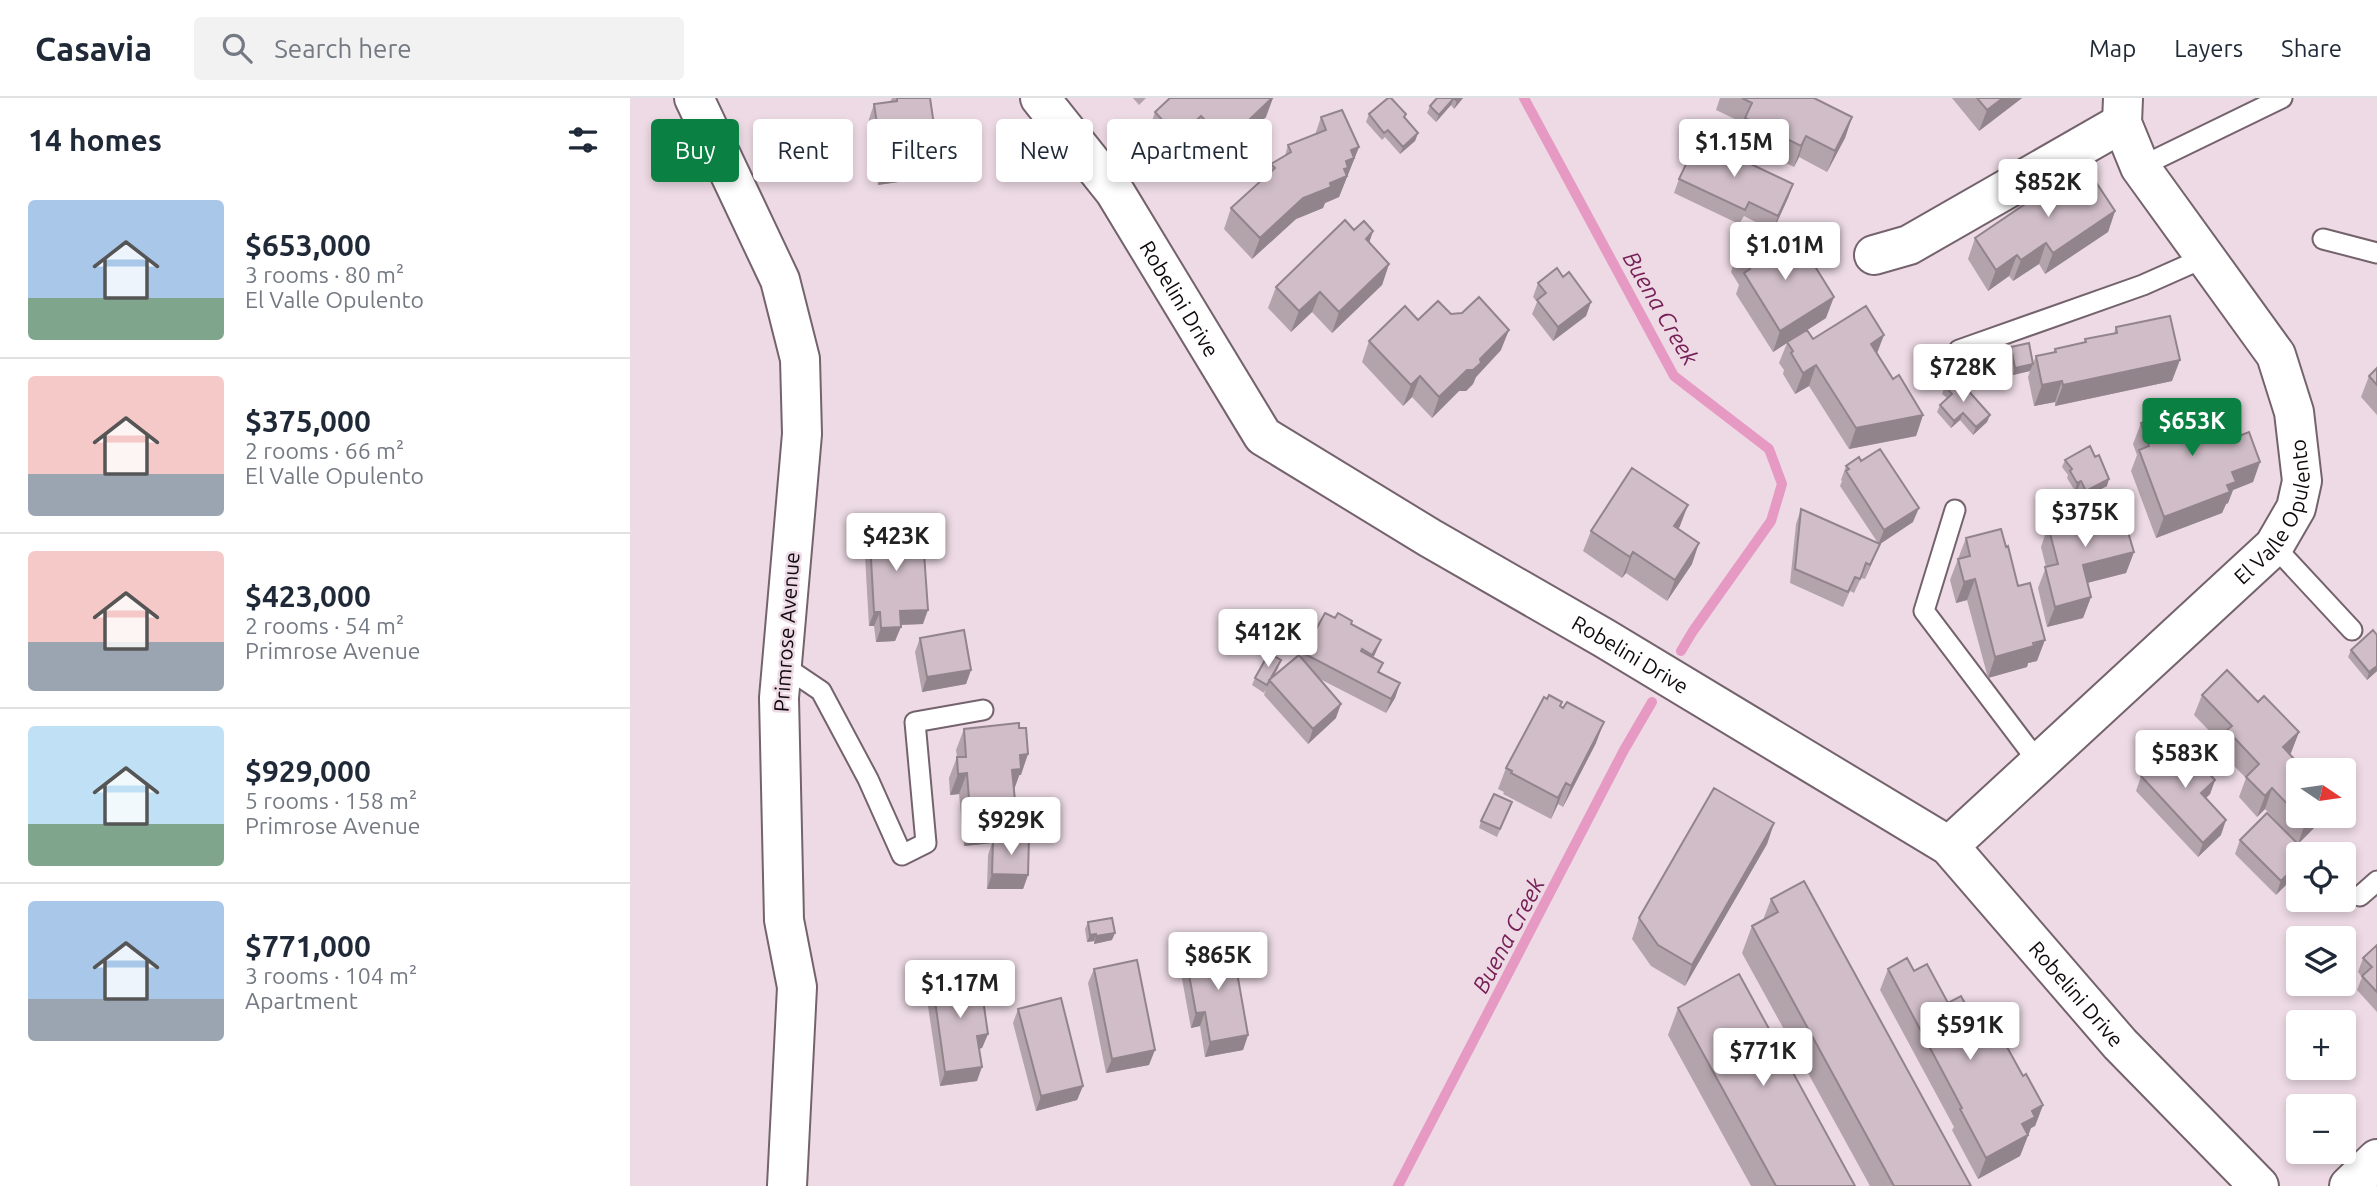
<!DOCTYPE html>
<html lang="en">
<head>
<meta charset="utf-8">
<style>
  body { margin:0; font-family:Ubuntu,sans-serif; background:#f2f2f3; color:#1f2937; height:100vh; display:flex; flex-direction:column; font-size:26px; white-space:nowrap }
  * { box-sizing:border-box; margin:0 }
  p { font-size:23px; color:#747a83 }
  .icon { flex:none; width:38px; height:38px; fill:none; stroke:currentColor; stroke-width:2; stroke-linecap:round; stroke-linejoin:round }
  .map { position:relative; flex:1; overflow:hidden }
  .panel { display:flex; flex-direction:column; background:#fff; width:630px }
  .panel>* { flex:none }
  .top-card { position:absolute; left:21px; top:21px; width:665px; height:63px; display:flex; gap:14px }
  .needle { width:46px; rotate:103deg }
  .tools { position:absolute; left:1656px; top:660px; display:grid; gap:14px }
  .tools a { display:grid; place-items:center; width:70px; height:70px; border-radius:7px; background:#fff; box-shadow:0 4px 10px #0003; font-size:35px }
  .price { position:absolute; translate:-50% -60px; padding:0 16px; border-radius:7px; background:#fff; color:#222; font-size:23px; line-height:46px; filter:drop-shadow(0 2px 4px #0008) }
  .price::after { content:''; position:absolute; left:50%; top:42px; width:21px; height:16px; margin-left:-10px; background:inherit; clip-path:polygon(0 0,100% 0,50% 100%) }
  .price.selected { background:#0b8043; color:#fff }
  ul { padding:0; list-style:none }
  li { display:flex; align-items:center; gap:21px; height:175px; padding:0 28px }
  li+li { border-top:2px solid #e0e1e3 }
  li span { display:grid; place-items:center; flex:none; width:196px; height:140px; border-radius:7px; color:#555 }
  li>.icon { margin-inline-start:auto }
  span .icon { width:84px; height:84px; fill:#fffc; stroke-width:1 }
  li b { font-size:30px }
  h2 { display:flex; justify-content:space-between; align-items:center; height:84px; padding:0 28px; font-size:30px }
  .pill { padding:0 24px; border-radius:7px; background:#fff; box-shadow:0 4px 10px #0003; font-size:24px; line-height:63px }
  .pill.selected { background:#0b8043; color:#fff }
  header { display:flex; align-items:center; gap:42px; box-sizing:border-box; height:98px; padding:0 35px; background:#fff; border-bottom:2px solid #e0e1e3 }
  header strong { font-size:33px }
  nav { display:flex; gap:38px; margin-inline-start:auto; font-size:24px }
  .search { width:490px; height:63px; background:#f2f2f3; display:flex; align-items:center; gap:18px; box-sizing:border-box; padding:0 24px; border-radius:7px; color:#747a83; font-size:26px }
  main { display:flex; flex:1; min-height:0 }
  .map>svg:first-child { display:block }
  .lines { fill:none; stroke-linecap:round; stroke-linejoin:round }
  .stream { stroke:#e599c3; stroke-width:10 }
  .lane-casing { stroke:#74636c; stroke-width:23 }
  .street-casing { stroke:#74636c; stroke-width:42 }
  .secondary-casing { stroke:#74636c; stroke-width:42 }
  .primary-casing { stroke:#74636c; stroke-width:42 }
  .lane { stroke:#fff; stroke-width:19 }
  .street { stroke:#fff; stroke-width:38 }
  .secondary { stroke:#fff; stroke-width:38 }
  .primary { stroke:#fff; stroke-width:38 }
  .wall { fill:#b3a3ab }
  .shaded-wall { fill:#92848b }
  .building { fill:#d0bdc7; stroke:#92848b; stroke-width:2 }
  .labels { text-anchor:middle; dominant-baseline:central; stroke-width:5; stroke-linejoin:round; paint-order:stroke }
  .street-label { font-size:21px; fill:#10090d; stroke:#eddae4 }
  .water-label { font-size:23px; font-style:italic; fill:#772058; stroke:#eddae4 }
</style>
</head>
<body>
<header>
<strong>Casavia</strong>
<div class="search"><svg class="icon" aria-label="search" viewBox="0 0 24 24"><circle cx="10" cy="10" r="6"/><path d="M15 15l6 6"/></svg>Search here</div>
<nav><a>Map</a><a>Layers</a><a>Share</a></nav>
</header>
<main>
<section class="panel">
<h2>14 homes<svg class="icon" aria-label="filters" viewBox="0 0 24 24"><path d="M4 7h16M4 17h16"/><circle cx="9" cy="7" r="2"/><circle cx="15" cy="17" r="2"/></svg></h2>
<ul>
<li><span style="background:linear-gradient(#a9c7e8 70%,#7fa58c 0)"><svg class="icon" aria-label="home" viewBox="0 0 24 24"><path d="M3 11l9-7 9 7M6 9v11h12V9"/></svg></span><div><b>$653,000</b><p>3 rooms · 80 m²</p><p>El Valle Opulento</p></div></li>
<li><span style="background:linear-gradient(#f6c9c9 70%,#9aa5b1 0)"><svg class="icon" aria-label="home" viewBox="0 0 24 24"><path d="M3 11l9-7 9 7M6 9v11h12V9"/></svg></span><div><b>$375,000</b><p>2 rooms · 66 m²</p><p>El Valle Opulento</p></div></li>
<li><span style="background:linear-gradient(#f6c9c9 65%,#9aa5b1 0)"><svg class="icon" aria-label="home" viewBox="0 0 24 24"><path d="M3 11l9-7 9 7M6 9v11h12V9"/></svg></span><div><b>$423,000</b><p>2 rooms · 54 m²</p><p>Primrose Avenue</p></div></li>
<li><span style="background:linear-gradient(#bfe0f5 70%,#7fa58c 0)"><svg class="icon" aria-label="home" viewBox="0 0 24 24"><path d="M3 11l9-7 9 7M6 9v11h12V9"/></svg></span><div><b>$929,000</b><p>5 rooms · 158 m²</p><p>Primrose Avenue</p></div></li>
<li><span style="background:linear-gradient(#a9c7e8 70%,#9aa5b1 0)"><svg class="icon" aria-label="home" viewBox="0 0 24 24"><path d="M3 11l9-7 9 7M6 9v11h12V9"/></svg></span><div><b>$771,000</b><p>3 rooms · 104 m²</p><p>Apartment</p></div></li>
</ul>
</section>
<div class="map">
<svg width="1747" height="1088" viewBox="0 0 1747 1088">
  <rect width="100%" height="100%" fill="#eddae4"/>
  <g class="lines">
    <path class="stream" d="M894,0L1044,278L1139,351L1152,386L1141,423L1063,533L1051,553
      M768,1088L994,652L1022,604"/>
    <defs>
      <path id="lane" d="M1510,69L1652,0
        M1693,141L1747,155
        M1329,252L1513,187L1576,159
        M1325,412L1294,513L1409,665
        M1644,448L1722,532
        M151,566L191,593L238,681L272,757L296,745L285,624L353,612
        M1730,798L1747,783"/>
      <g id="street">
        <path d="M64,0L150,182L170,261L172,336L149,600L154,822L167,889L157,1088"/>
        <path d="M1244,157L1279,147L1492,25"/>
        <path id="s1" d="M1319,748L1644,448L1666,410L1672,383L1664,314L1646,257L1510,69L1492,25L1493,0"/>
      </g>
      <g id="secondary">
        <path id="s2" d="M410,0L485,94L633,338L800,440L974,540L1319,748L1490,946L1629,1088"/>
      </g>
      <path id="primary" d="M1719,1088L1747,1061"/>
    </defs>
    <use href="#lane" class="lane-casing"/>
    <use href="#street" class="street-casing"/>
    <use href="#secondary" class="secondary-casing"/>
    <use href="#primary" class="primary-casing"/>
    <use href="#lane" class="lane"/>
    <use href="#street" class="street"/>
    <use href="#secondary" class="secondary"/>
    <use href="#primary" class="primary"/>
  </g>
  <path class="wall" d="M262,0H300L302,33L307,64L302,79L248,87L239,21L244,6L260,4Z
    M503,0H516L509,7Z
    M807,0H833L824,11L821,7L806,24L797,15L800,8Z
    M1090,0H1184L1222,19L1215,40L1197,74L1169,59L1164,69L1108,41L1113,25L1086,12Z
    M1322,0H1392L1349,33Z
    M525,14L636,19L588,65L563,39L541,60L518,35Z
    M739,16L774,20L788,35L785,43L770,56L755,39L752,42L736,24Z
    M691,19L729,49L709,99L695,105L693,110L666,121L622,161L594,131L601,110L636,78L641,66L655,58L658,47L685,37Z
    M1049,81L1163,86L1158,100L1143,133L1114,118L1109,126L1044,95Z
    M1485,113L1478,134L1415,176L1409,166L1383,183L1379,178L1358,193L1338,161L1345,140Z
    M724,132L743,133L739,145L759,166L752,187L702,235L682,214L661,234L638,210L646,189Z
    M1108,153L1140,158L1196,220L1177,232L1183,241L1247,256L1263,281L1293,317L1286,338L1219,351L1179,288L1165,296L1153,276L1154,272L1149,265L1157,245L1143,254L1106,196L1109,187L1101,174Z
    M933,179L961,204L956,218L923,243L902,216L907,204L903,199L908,185Z
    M821,216L871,252L846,279L843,286L836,293H829L802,320L782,299L773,308L732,264L739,243L788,222Z
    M1486,229L1542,283L1425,308V304L1404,308L1398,279L1400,273L1383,277L1379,256L1381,249L1403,265L1406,258L1423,255L1425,251L1454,245L1455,241L1484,235Z
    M1747,270V317L1731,299L1739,278Z
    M1315,288L1360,317L1357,324L1343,337L1330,322L1321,330L1307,314L1310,307L1317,300L1312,296Z
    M1511,325L1591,345L1630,364L1623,384L1603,392L1598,405L1596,406L1592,415L1526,440L1501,373L1507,357L1503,346Z
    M1435,362L1477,388L1453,400L1448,391L1445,393L1437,380L1438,377L1432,369Z
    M1231,363L1283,424L1250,446L1235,481L1231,480L1224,495L1220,493L1213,509L1160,485L1166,426L1171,411L1248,445L1210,388L1212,383L1211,382L1216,368Z
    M1467,403L1504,454L1496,475L1457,485L1461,499L1453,520L1417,529L1408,490L1416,469L1411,449L1418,428L1462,416Z
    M239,426L263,431L285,454L280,455L293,526L271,527L265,543L246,544L244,528H239L234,440Z
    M1050,428L1048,431L1062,466L1037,503L996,475L992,480L953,453L961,433Z
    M1336,440L1407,563L1398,565L1397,569L1358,580L1337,502L1326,505L1320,482Z
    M705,520L721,526L751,542L743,560L750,574L770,585L765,600L756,615L690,581L706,620L678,646L634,597L636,591L634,595L622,587L625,580L649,569L643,579L671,560L673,555Z
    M1747,537V573L1737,582L1718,559L1721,552Z
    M290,540L341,572L336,586L292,594L285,554Z
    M1572,597L1628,604L1669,634L1660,656L1668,665L1667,669L1668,672V718H1696L1668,746L1646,797L1605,756L1610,742H1664L1635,711L1627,719L1609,699L1616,680L1589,653L1592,646L1564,617Z
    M931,608L966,645L933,709L928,706L921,721L873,696L874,694L868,691L876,670Z
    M389,630L398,656L384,691L387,723L380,743H382L384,739L398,777L393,791H357L358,757L362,745L334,748L329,696L320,697L319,680L327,659L326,652L334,631Z
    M1511,678L1585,682L1580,696L1576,700L1591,737L1568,759L1506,693Z
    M882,704L867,739L849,730L851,723Z
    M1144,725L1137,746L1055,888L1021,868L1002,841L1009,820Z
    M1141,801L1341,1088H1240L1112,855L1122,828L1133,822Z
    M458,824L482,842L464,846V843L457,844L455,831Z
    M1747,847V914L1727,892L1732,879L1728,874L1733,860Z
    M555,855L618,937L613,952L575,959L570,928L561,930L550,870Z
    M464,871L519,967L476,975L458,885Z
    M1258,871L1284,873L1393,978L1413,1007L1405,1028L1401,1030L1390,1058L1348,1081L1322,1032L1324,1029L1250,892Z
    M302,881L358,936L352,950L349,951L347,983L310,988L296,895Z
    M1048,910L1225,1088H1121L1038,937Z
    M388,911L453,988L447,1002L406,1013L383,925Z"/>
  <path class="shaded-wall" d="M642,0H643L636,19L588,65L596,44Z
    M824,0L821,7L806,24L809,17Z
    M830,0H833L824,11L827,3Z
    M1373,0H1392L1349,33L1357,12Z
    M571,18L563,39L541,60L548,39Z
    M1222,19L1215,40L1197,74L1205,53Z
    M788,35L785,43L770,56L773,49Z
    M1176,38L1169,59L1164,69L1171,48Z
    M729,49L709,99L695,105L693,110L666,121L622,161L630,140L673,100L700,85L721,52Z
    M307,64L302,79L248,87L254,72Z
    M1163,86L1158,100L1143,133L1148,118Z
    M1485,113L1478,134L1415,176L1423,155Z
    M743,133L736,154V141Z
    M1416,145L1409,166L1383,183L1391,162Z
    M1387,157L1379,178L1358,193L1366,172Z
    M759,166L752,187L702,235L709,214Z
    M690,194L682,214L661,234L669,213Z
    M1204,199L1196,220L1143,254L1150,233Z
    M961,204L956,218L923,243L928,229Z
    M879,232L871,252L846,279L843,286L836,293H829L802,320L809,299L850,261Z
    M1254,237L1246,258L1241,246Z
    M1550,262L1542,283L1425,308L1433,287Z
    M1403,266L1400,273L1383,277L1385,270Z
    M1186,267L1179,288L1165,296L1173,275Z
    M790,278L782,299L773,308L781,287Z
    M1432,283L1425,304L1404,308L1412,287Z
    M1333,315L1330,322L1321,330L1324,323Z
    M1293,317L1286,338L1219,351L1226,330Z
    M1360,317L1357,324L1343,337L1346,329Z
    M1630,364L1623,384L1603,392L1598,405L1596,406L1592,415L1526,440L1534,419L1602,374Z
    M1479,381L1477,388L1453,400L1456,393Z
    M1451,383L1448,391L1445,393L1447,385Z
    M1058,407L1050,428L1037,449L1044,428Z
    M1289,410L1283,424L1250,446L1235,481L1254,432Z
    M280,440H290L285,454L275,455Z
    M1069,445L1062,466L1037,503L1045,482Z
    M1003,454L996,475L992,480L1000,459Z
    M1504,454L1496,475L1445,488L1453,467Z
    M1345,481L1337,502L1326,505L1334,484Z
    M1461,499L1453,520L1417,529L1425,509Z
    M298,512L293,526L265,527L270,513Z
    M244,514H250L244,528H239Z
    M271,529L265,543L246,544L251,530Z
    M751,542L745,556L737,571L742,557Z
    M1415,542L1407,563L1398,565L1397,569L1358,580L1365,559Z
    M1747,568V573L1737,582L1739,574Z
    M341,572L336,586L292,594L297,579Z
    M770,585L765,600L756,615L761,601Z
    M711,606L706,620L678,646L683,631Z
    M974,624L966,645L933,709L941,688Z
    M1669,634L1661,655L1645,670L1653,649Z
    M398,656L391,677H389L384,692L382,672L390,657Z
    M337,675L329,696L320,697L328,676Z
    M1585,682L1580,696L1566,709L1571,695Z
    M936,685L928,706L921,721L928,700Z
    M1642,690L1635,711L1627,719L1635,698Z
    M1683,718H1696L1668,746L1675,725Z
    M1596,722L1591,737L1568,759L1573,745Z
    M387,723L380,744L363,743L362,745L334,748L341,727Z
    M1144,725L1137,746L1055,888L1062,867Z
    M1668,766V775L1646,797L1651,783Z
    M362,776L398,777L393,791H357Z
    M485,835L482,842L464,846L466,838Z
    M466,836L464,843L457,844L460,837Z
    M575,914L570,928L561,930L566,915Z
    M358,936L352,950L342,952L347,938Z
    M618,937L613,952L575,959L580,944Z
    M525,952L519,967L476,975L482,961Z
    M352,969L347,983L310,988L315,974Z
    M453,988L447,1002L406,1013L411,998Z
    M1413,1007L1405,1028L1401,1030L1390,1058L1348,1081L1356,1060L1392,1026L1402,1013Z"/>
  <path class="building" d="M267,0H300L304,27H301L307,64L254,72L244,6L267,3Z
    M540,0H642L596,44L571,18L548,39L525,14Z
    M758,0H761L776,16L774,19L788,35L773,49L758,32L754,35L739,16Z
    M807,0H830L827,3L824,0L809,17L800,8Z
    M1112,0H1184L1222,19L1205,53L1176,38L1171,48L1115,20L1122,5Z
    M1347,0H1373L1357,12Z
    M712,12L729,49L721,52L724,60L716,63L718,70L714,71L717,78L700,85L701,89L673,100L630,140L601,110L645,70L641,66L661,54L658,47L696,32L691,19Z
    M1068,41L1163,86L1148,118L1119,104L1115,112L1049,81Z
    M1454,66L1485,113L1423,155L1416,145L1391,162L1387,157L1366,172L1345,140Z
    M715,122L724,132L734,123L743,133L736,141L759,166L709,214L690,194L669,213L646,189Z
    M1128,140L1140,158L1168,141L1204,199L1150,233L1114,175L1120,171L1108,153Z
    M927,170L933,179L939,174L961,204L928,229L907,202L916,195L908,185Z
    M849,199L879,232L850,261L851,265L843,272H837L809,299L790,278L781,287L739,243L775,208L788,222L808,203L821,216L832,215Z
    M1236,208L1254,237L1241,246L1263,281L1269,277L1293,317L1226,330L1186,267L1173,275L1161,255L1163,253L1157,244L1177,232L1183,241Z
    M1540,218L1550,262L1433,287L1432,283L1412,287L1406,258L1426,254L1425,251L1456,244L1455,241L1487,235L1486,229Z
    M1399,245L1403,266L1385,270L1381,249Z
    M1747,270V287L1739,278Z
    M1326,279L1360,317L1346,329L1333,315L1324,323L1310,307L1322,296L1315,288Z
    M1566,304L1569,313L1578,310L1591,345L1619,334L1630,364L1602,374L1606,384L1597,387L1600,394L1534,419L1509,352L1519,348L1511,325Z
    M1460,348L1465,359L1469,357L1479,381L1456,393L1451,383L1447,385L1440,373L1442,371L1435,362Z
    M1250,351L1289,410L1254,432L1216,373L1219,371L1216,368L1229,359L1231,363Z
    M1002,370L1058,407L1044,428L1069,445L1045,482L1003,454L1000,459L961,433Z
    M1487,398L1504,454L1453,467L1461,499L1425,509L1415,469L1428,466L1418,428L1470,414L1467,403Z
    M1171,411L1250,446L1240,467L1236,465L1230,481L1225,479L1218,494L1165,471Z
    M262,425L263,431L290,430V440H280V455H294L298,512L270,513L271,529L251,530L250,514H244L239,426Z
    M1371,431L1376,449L1378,448L1388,488L1400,485L1415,542L1403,545L1404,548L1365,559L1345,481L1334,484L1328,461L1340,458L1336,440Z
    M695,515L705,520L708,515L722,523L721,526L751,542L742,557L732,551L731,553L753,565L748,574L770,585L761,601L673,555Z
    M334,532L341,572L297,579L290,540Z
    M1743,532L1747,537V568L1739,574L1721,552Z
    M639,555L651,562L637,587L625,580Z
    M669,557L711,606L683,631L639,582Z
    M1597,572L1628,604L1634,598L1669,634L1653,649L1668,665L1665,667L1670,672H1668V717L1642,690L1635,698L1616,679L1629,666L1597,632L1602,628L1572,597Z
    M919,597L932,604L930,608L933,610L937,604L974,624L941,688L936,685L928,700L881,675L882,673L876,670L914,599L917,601Z
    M389,625V630H396L398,656L390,657L391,671L382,672L387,723L341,727L337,675L328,676L327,659H336L334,631Z
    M1549,643L1585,682L1571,695L1596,722L1573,745L1511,678Z
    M1084,690L1144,725L1062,867L1028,847L1009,820Z
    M864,696L882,704L870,731L851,723Z
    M1637,715L1678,756H1668V766L1651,783L1610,742Z
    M1669,718H1683L1675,725Z
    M384,739H399L398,777L362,776L363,743H384Z
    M1174,783L1341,1088H1264L1122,828L1148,814L1141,801Z
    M482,820L485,835L466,838V836L460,837L458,824Z
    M602,846L618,937L580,944L575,914L566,915L555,855Z
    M1747,847V894L1732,878L1742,869L1733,860Z
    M1277,860L1284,873L1297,866L1318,905L1331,898L1352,937L1366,929L1393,978L1396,976L1413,1007L1402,1013L1405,1019L1392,1026L1398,1037L1356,1060L1330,1011L1332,1010L1258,871Z
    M507,862L525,952L482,961L464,871Z
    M349,874L358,936L347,938L352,969L315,974L302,881Z
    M1109,876L1225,1088H1146L1048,910Z
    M431,900L453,988L411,998L388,911Z"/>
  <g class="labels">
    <g class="street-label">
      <text stroke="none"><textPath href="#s2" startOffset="245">Robelini Drive</textPath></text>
      <text stroke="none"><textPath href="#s1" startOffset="474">El Valle Opulento</textPath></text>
      <text transform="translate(156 534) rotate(-86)">Primrose Avenue</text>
      <text stroke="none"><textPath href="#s2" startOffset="833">Robelini Drive</textPath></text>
      <text stroke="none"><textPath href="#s2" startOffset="1400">Robelini Drive</textPath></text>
    </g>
    <g class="water-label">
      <text transform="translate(1031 210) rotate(60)">Buena Creek</text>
      <text transform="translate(878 837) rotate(-62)">Buena Creek</text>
    </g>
  </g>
</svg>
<div class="tools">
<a><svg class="needle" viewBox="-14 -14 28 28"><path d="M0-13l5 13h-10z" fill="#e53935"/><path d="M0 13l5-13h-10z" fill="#747a83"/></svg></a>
<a><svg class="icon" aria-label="locate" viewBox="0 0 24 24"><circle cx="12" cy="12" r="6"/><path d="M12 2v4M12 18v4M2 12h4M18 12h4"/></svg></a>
<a><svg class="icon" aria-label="layers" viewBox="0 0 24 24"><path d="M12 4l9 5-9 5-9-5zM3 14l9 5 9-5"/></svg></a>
<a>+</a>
<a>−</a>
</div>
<b class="price" style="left:1104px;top:81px">$1.15M</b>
<b class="price" style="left:1418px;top:121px">$852K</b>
<b class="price" style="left:1155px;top:184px">$1.01M</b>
<b class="price" style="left:1333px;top:306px">$728K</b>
<b class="price selected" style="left:1562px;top:360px">$653K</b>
<b class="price" style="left:1455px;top:451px">$375K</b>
<b class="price" style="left:266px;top:475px">$423K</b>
<b class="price" style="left:638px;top:571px">$412K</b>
<b class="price" style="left:1555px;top:692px">$583K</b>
<b class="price" style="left:381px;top:759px">$929K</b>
<b class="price" style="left:588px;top:894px">$865K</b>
<b class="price" style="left:330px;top:922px">$1.17M</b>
<b class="price" style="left:1340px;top:964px">$591K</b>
<b class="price" style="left:1133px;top:990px">$771K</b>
<div class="top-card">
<a class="pill selected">Buy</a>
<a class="pill">Rent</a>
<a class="pill">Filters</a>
<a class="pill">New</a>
<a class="pill">Apartment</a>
</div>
</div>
</main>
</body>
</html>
